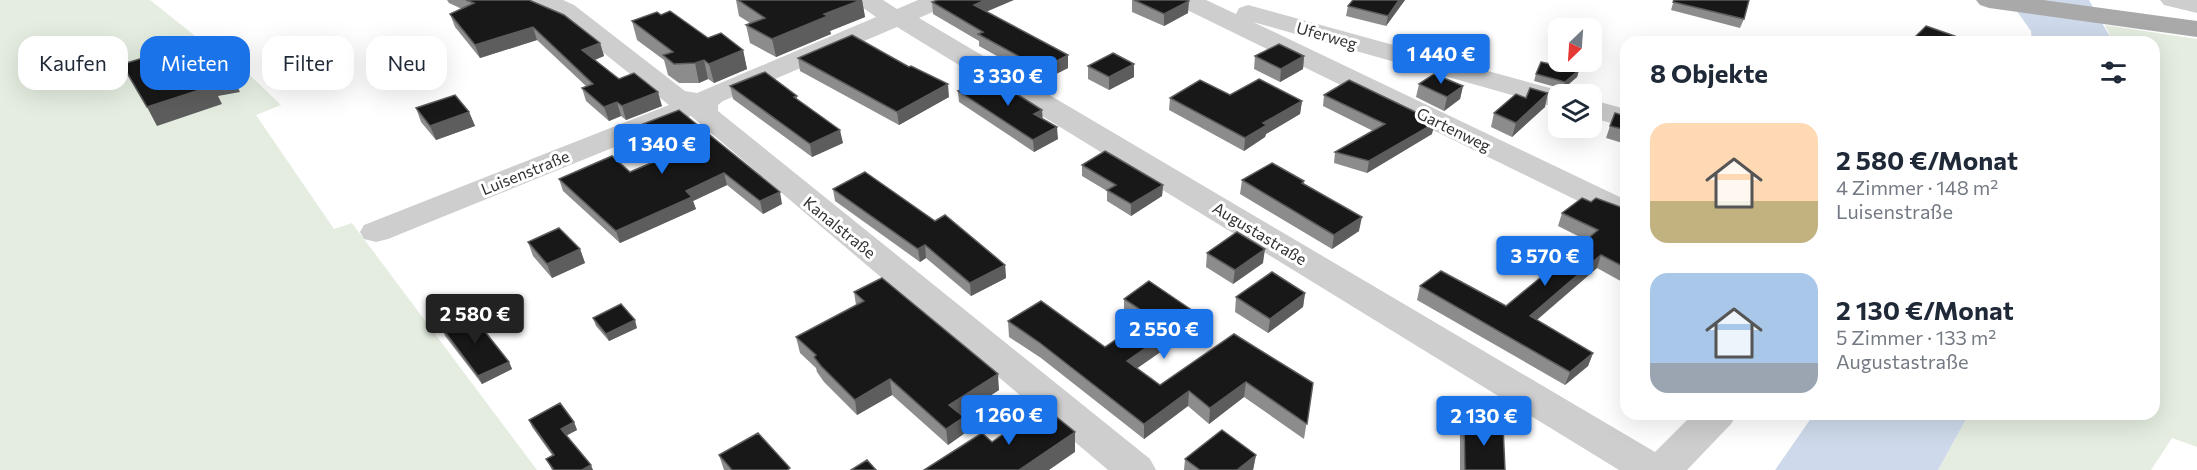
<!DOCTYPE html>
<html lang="de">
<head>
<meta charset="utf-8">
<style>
  body { margin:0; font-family:Commissioner,sans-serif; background:#f6f6f7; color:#1f2937; height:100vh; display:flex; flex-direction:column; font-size:22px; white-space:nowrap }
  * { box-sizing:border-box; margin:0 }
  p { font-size:20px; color:#747a83 }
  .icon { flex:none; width:33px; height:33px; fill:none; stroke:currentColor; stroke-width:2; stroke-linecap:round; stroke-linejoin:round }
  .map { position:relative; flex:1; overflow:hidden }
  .panel { position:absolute; left:1620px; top:36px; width:540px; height:384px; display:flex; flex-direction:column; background:#fff; border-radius:18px; box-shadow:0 6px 24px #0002 }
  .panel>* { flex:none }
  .hud { position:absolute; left:18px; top:36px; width:570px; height:54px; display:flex; gap:12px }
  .needle { width:39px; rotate:205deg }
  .controls { position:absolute; left:1548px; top:18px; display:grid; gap:12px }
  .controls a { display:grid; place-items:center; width:54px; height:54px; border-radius:12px; background:#fff; box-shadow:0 6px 24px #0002; font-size:30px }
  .price { position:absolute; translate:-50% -51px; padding:0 14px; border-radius:6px; background:#1a73e8; color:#fff; font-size:20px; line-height:39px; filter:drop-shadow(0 2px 3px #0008) }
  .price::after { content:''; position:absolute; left:50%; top:36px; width:18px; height:14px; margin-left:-9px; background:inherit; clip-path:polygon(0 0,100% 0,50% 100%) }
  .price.active { background:#222; color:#fff }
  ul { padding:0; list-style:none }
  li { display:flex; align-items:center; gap:18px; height:150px; padding:0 30px }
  li span { display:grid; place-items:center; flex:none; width:168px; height:120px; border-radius:18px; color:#555 }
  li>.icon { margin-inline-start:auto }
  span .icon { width:72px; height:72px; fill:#fffc; stroke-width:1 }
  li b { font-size:26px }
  h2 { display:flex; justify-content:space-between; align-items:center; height:72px; padding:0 30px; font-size:26px }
  .chip { padding:0 21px; border-radius:18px; background:#fff; box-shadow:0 6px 24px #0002; font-size:21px; line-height:54px }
  .chip.active { background:#1a73e8; color:#fff }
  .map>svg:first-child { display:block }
  .green { fill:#e4ede0 }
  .water { fill:#cedaeb }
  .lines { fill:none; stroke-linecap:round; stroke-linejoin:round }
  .minor { fill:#cecece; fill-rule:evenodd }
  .major { fill:#a9a9a9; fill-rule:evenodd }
  .wall { fill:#8c8c8c }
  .shaded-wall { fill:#5d5d5d }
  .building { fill:#181818; stroke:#5d5d5d; stroke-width:1.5 }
  .labels { text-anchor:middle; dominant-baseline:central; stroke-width:6; stroke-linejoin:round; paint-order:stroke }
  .street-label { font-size:16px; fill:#313131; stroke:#fff }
</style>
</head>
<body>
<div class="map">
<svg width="2197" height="470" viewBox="0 0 2197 470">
  <rect width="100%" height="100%" fill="#fff"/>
  <path class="green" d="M0,0H150L204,43L229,55L281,105L256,115L334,229L352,223L537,470H0Z
    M2105,25L2197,39V447L2172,438L2151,470H1938L1969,414H2154V42H2113Z"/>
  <path class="water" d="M2009,0H2089L2113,42H2032L2031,31Z
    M1814,414H1969L1938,470H1775Z"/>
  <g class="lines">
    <path class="minor" d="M528,0H563L574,5L685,91L697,93L876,17L852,0H883L897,9L918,0H953L949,5L919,18L1655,452L1693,414H1737L1731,424L1687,470H1619L897,27L723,101L718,105V111L1150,459L1156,470H1108L691,116L388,239L376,242L364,239L360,232L364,225L669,105L556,15L532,5Z
      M1173,0H1206L1236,14L1239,8L1248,5L1568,93L1558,94V108L1253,22L1626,200V222L1615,219L1177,5Z
      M2160,0H2197V13L2164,5Z
      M1592,100L1626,109V127L1592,118Z"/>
    <path class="major" d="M1976,0H2043L2197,21V37L1989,8L1980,5Z"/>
  </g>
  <path class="wall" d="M447,0H529L600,43L604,56L595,60L619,79L662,106L626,120L621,116L609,121L586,101L582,88L586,86L537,40L480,58L455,27L450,14L462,9L449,3Z
    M736,0H862L865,17L830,31L831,34L776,57L750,43L746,25L750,23L739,16Z
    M1132,0H1188V13L1164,26L1132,12Z
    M1405,0L1386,26L1346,16L1348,6Z
    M1674,0L1744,19L1740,28L1671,10Z
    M932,2L986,12L1068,68L1042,81L979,46V41L933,14Z
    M661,15L708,38L743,50L747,69L714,83L708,79L699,83H679L668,75L664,60L637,40L632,21Z
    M1255,56H1304L1303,69L1280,82L1254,69Z
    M798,58L949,97L899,125L800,71Z
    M1134,64V77L1109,90L1088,79V66Z
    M1579,70L1577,77L1563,89L1534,81L1536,74Z
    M1419,84L1463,86L1460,99L1444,111L1416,97Z
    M730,86L797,96V99L843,143L812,157L733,99Z
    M1626,86V107L1620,105Z
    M958,91L1043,119L1058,139L1034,152L959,102Z
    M1230,95L1302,101L1300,114L1266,134L1265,137L1244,151L1169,110L1170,98Z
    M1324,95L1424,118L1432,134L1367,173L1334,163L1335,152L1373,131L1323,106Z
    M1526,98L1545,107L1512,137L1491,127L1494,113Z
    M416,108L469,112L475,126L436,140L421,122Z
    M1626,116V144L1606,138L1610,126Z
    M643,124L782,204L763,214L727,185L693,201L696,209L620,243L563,191L559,179L630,172L670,156L646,136Z
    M1082,165L1163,185L1162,196L1131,216L1107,201V191L1082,176Z
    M1242,180L1304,181V184L1359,231L1332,249L1240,194Z
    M833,189L935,221L1005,265L1006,278L971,296L926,258L920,262L835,201Z
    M1591,202L1626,209V284L1597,268L1537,320L1593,353L1588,366L1565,385L1417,300L1420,286L1506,306L1586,240L1558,226L1562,213Z
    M528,242L580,249L585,263L552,278L533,256Z
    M1207,253L1263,263L1233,284L1206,267Z
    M854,292L999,390L960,415L964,417L965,433L948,445L892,395L857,415L824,382L817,372L816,368L800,353L796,337L856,305Z
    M1305,293L1303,307L1268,333L1235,312L1236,297Z
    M1124,299L1196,313L1195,328L1137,368L1160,385L1234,334L1313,383L1304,439L1244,397L1209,424L1188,406L1144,439L1041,358L1009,337L1008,321L1105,347L1139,324L1124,314Z
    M593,318L637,328L609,341L596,326Z
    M442,328L509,362L512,369L482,384L445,336Z
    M529,420L574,422L577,430L566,435L593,470H552L546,459L552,455L532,427Z
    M1464,420L1505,470H1460V434Z
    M719,455L790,470H724Z
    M1256,455L1253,470H1184L1185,459Z"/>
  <path class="shaded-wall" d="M861,0H862L865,17L830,31L831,34L776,57L772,39L824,14Z
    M985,0H1014L974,17V5Z
    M1399,0H1405L1386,26L1388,16Z
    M1189,1L1188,13L1164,26V14Z
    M533,27L537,40L480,58L475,45Z
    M600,43L604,56L587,63L582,50Z
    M743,50L747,69L714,83L709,64Z
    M1068,55V68L1042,81V69Z
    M228,56L237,74L233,78L240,92L218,96L222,104L157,126L147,107L207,78Z
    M1304,56L1303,69L1280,82L1281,69Z
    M704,60L708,79L699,83L695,63Z
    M1134,64V77L1109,90V77Z
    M1579,70L1577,77L1563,89L1565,82Z
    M948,84L949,97L899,125L897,112Z
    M1463,86L1460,99L1444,111L1447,97Z
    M658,92L662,106L626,120L622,106Z
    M1548,93L1545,107L1512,137L1516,123Z
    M1302,101L1300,114L1266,134L1265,137L1244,151L1245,138L1263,123Z
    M617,102L621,116L609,121L604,107Z
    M1042,110L1043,122L1034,114Z
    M469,112L475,126L436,140L430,126Z
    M1435,123L1432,134L1367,173L1369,161Z
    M1057,127L1058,139L1034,152L1033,140Z
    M840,130L843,143L812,157L810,144Z
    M724,173L727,185L693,201L696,209L620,243L616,231L686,191Z
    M1163,185L1162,196L1131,216V204Z
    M780,192L782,204L763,214L760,201Z
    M1362,217L1359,231L1332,249L1334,235Z
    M925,245L926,258L920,262L918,249Z
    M580,249L585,263L552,278L547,264Z
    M1265,249L1263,263L1233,284L1235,270Z
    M1601,255L1597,268L1526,329L1530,316Z
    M1005,265L1006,278L971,296L970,283Z
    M1305,293L1303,307L1268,333L1270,319Z
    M1196,313L1195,328L1126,376L1127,361Z
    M635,320L637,328L609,341L606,334Z
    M1593,353L1588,366L1565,385L1570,372Z
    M509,362L512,369L482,384L478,376Z
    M998,374L999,390L951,421L949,405Z
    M890,379L892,395L857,415L855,400Z
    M1246,382L1244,397L1209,424L1210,408Z
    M1189,391L1188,406L1144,439V424Z
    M964,417L965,433L948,445L946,429Z
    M574,422L577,430L564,437L561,429Z
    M1075,432V452L1049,470H1019Z
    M1256,455L1253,470H1237Z
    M591,465L593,470H582Z"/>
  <path class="building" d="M466,0H529L564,15L600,43L582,50L619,79L634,73L658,92L622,106L617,102L604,107L582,88L593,84L533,27L475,45L450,14L474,3Z
    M738,0H861L824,14L828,16L772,39L746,25L765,18Z
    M938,0H985L974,5L1068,55L1042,69L978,34L983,32L932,2Z
    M1134,0H1188L1189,1L1164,14Z
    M1353,0H1399L1388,16L1348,6Z
    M1674,0H1749L1744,19L1673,2Z
    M670,11L708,38L721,33L743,50L709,64L704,60L695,63L674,64L663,55L673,52L632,21L657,12L661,15Z
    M1926,26L1955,36L1949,42H1910Z
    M852,35L909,67L911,66L948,84L897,112L798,58Z
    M216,43L228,56L222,61L230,74L207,78L212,86L147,107L123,66V64L186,45L189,51Z
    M1279,44L1304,56L1281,69L1255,56Z
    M1113,53L1134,64L1109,77L1088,66Z
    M1541,62L1579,70L1565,82L1536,74Z
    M765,72L797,96L794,97L840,130L810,144L730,86Z
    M1434,74L1463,86L1447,97L1419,84Z
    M990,77L1042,110L1034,114L1057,127L1033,140L958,91Z
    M1259,79L1302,101L1263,123L1267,125L1245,138L1170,98L1200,80L1230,95Z
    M1349,80L1424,116L1422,117L1435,123L1369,161L1335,152L1385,124L1324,95Z
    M1530,88L1548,93L1516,123L1494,113L1516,94L1526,98Z
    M455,95L469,112L430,126L416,108Z
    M679,110L780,192L760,201L724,173L686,191L692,197L616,231L559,179L612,156L630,172L677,152L643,124Z
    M1615,113L1626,116V130L1610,126Z
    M1105,151L1163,185L1131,204L1107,190L1116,185L1082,165Z
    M1272,163L1304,181L1302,183L1362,217L1334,235L1242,180Z
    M865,172L935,221L945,215L1005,265L970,283L925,245L918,249L833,189Z
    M1582,198L1591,202L1596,198L1626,209V268L1601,255L1530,316L1593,353L1570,372L1420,286L1441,271L1506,306L1598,230L1562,213Z
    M559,228L580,249L547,264L528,242Z
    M1237,232L1265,249L1235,270L1207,253Z
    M1272,272L1305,293L1270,319L1236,297Z
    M882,278L998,374L949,405L964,417L946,429L890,379L855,400L821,366L814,357L816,355L796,337L864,301L854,292Z
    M1149,281L1196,313L1127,361L1160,385L1234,334L1313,383L1307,424L1246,382L1210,408L1189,391L1144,424L1040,343L1008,321L1041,301L1105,347L1150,316L1124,299Z
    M621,304L635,320L606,334L593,318Z
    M471,314L509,362L478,376L442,328Z
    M560,403L574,422L561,429L591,465L582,470H554L546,459L554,455L529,420Z
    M1043,406L1075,432L1019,470H924L982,433L992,442Z
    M1464,420L1503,426L1505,470H1465Z
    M1222,430L1256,455L1237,470H1200L1185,459Z
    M758,433L790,468L787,470H732L719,455Z
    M867,460L876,470H851Z"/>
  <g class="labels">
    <g class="street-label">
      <text transform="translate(1327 35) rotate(16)">Uferweg</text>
      <text transform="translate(1454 129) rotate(26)">Gartenweg</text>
      <text transform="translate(525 172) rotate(-22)">Luisenstraße</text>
      <text transform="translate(840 227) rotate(39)">Kanalstraße</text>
      <text transform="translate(1260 233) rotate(31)">Augustastraße</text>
    </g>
  </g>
</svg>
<div class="controls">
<a><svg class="needle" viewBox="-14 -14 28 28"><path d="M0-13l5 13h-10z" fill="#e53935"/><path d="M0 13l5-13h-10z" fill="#747a83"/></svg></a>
<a><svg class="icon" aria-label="layers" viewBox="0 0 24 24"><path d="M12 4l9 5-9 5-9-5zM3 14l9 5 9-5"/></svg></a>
</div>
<b class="price" style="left:1441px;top:85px">1 440 €</b>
<b class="price" style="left:1008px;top:107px">3 330 €</b>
<b class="price" style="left:662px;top:175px">1 340 €</b>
<b class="price" style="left:1545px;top:287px">3 570 €</b>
<b class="price active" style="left:475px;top:345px">2 580 €</b>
<b class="price" style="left:1164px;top:360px">2 550 €</b>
<b class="price" style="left:1009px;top:446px">1 260 €</b>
<b class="price" style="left:1484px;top:447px">2 130 €</b>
<div class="hud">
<a class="chip">Kaufen</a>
<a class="chip active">Mieten</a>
<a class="chip">Filter</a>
<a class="chip">Neu</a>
</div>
<section class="panel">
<h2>8 Objekte<svg class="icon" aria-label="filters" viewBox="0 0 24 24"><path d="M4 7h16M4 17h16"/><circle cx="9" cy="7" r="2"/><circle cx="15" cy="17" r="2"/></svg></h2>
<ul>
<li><span style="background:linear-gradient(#ffd9b3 65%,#c2b280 0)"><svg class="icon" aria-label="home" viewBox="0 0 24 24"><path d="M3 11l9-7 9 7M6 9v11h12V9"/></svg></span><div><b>2 580 €/Monat</b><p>4 Zimmer · 148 m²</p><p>Luisenstraße</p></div></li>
<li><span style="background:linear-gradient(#a9c7e8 75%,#9aa5b1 0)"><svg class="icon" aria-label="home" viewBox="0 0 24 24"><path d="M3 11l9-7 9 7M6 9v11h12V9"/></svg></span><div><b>2 130 €/Monat</b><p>5 Zimmer · 133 m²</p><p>Augustastraße</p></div></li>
</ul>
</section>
</div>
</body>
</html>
